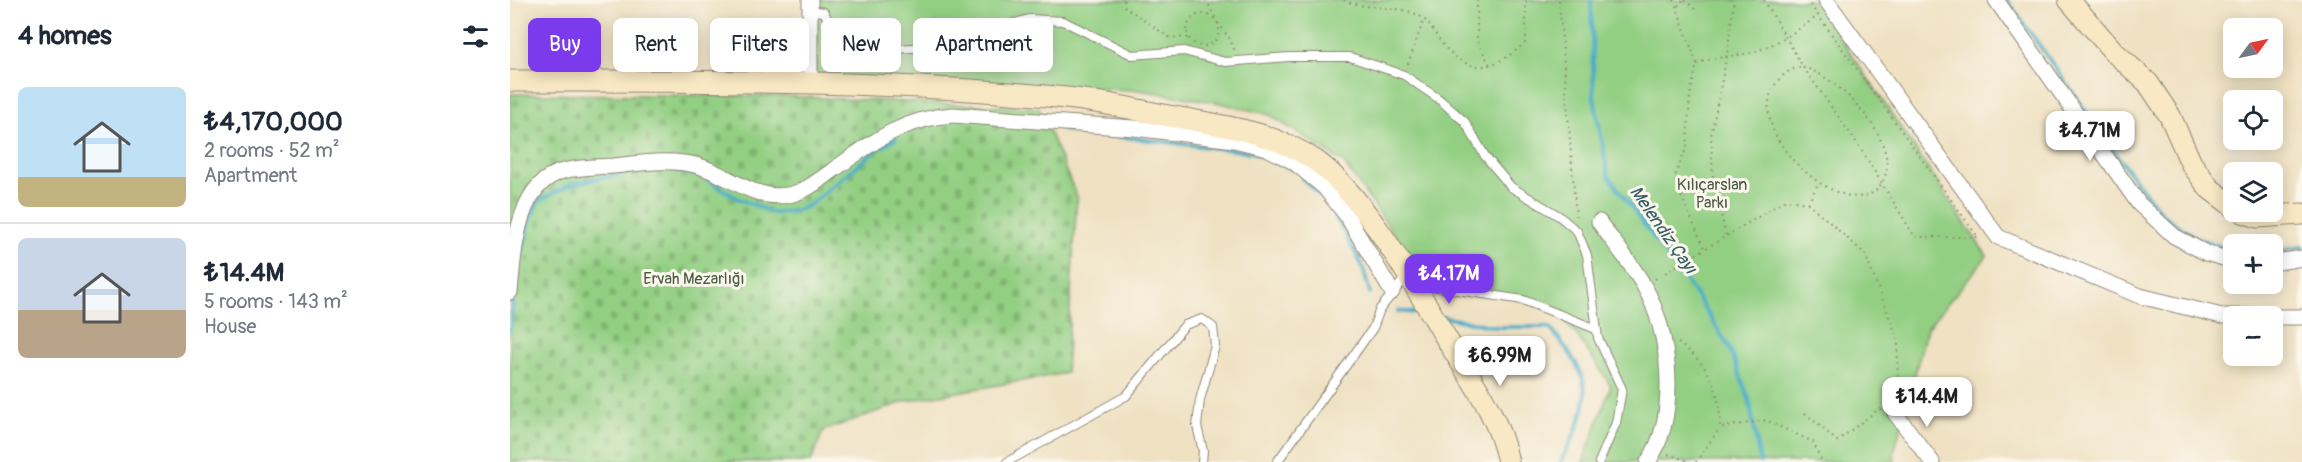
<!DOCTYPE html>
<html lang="en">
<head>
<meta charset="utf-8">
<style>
  body { margin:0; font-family:Pangolin,sans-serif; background:#f2f2f3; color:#1f2937; height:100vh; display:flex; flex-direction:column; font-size:22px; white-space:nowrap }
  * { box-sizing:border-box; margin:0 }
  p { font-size:20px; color:#747a83 }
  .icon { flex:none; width:33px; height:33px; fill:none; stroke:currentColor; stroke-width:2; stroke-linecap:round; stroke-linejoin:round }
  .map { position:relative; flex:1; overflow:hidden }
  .side { display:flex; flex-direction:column; background:#fff; width:510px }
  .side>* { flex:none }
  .banner { position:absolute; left:18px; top:18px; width:570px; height:54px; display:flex; gap:12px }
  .needle { width:39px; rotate:57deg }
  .fabs { position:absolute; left:1713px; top:18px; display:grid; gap:12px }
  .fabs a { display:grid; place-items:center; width:60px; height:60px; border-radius:9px; background:#fff; box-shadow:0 3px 15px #0003; font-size:30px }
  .price { position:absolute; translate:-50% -51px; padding:0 14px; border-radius:12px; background:#fff; color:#222; font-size:20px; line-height:39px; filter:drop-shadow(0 2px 3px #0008) }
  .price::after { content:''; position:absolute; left:50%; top:36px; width:18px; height:14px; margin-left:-9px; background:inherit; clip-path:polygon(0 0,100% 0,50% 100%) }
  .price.selected { background:#7c3aed; color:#fff }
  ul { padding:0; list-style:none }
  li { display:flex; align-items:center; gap:18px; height:150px; padding:0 18px }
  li+li { border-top:2px solid #e0e1e3 }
  li span { display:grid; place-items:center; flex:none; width:168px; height:120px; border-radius:9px; color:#555 }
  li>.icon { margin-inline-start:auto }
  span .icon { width:72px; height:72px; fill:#fffc; stroke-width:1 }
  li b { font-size:26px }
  h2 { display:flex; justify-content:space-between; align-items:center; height:72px; padding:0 18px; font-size:26px }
  .tag { padding:0 21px; border-radius:9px; background:#fff; box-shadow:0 3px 15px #0003; font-size:21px; line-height:54px }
  .tag.selected { background:#7c3aed; color:#fff }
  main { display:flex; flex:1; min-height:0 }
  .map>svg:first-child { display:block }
  .green { fill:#93cf83; stroke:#5f7d57; stroke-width:1.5 }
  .cemetery { fill:url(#cemetery-stones); stroke:#5f7d57; stroke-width:1.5 }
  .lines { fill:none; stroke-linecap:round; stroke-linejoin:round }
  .stream { stroke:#47acc7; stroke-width:4 }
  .lane-casing { stroke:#8d8676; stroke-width:10 }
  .street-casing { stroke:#8d8676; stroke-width:17 }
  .secondary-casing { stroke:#8d8676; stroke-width:23 }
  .path { stroke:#8d8676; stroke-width:2; stroke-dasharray:1.5 4.5; stroke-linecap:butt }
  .lane { stroke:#fff; stroke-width:8 }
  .street { stroke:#fff; stroke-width:15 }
  .secondary { stroke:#f8e8c3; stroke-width:21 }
  .labels { text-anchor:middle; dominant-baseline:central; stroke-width:6; stroke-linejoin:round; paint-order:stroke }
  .park-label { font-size:16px; fill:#4a5c45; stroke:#fbf7ec }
  .water-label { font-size:18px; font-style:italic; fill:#365f69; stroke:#fbf7ec }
</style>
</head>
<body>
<main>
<section class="side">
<h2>4 homes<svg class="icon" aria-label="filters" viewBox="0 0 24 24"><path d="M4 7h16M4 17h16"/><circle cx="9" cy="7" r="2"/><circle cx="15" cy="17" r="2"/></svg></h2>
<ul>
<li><span style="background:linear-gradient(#bfe0f5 75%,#c2b280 0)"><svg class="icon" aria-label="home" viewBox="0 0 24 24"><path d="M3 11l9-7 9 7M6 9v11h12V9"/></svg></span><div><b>₺4,170,000</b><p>2 rooms · 52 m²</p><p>Apartment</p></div></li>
<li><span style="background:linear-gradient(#c9d6e8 60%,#b9a48a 0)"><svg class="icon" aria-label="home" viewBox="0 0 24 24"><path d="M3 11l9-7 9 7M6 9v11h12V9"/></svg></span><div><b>₺14.4M</b><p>5 rooms · 143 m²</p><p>House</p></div></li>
</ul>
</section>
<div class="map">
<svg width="1792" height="462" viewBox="0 0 1792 462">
  <defs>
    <pattern id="cemetery-stones" width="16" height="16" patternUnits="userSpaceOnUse" patternTransform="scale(1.5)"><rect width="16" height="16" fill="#93cf83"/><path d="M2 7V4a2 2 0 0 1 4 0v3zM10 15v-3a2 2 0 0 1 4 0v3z" fill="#7fb271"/></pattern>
  </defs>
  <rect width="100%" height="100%" fill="#fbf7ec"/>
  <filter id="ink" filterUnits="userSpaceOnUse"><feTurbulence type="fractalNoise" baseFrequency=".0167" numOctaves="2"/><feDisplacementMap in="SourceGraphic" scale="12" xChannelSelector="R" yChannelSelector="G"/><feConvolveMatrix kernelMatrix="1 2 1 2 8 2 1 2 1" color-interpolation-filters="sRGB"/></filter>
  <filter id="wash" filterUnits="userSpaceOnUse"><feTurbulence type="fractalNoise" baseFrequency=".008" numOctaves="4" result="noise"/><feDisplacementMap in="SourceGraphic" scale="24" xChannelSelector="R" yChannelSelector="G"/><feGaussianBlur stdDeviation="1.35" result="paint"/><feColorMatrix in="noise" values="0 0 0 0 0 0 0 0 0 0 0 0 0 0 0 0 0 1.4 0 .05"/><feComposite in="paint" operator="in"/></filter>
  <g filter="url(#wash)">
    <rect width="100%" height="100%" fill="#efe1c2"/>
    <path class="green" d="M306,0H1305L1477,256L1417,328L1384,453L1385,462H1073L1101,386L1069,338L1049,313L905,263L833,162L760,115L711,103L629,90L305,81Z"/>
    <path class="cemetery" d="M0,94L273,96L529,108L567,197L556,373L396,401L313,431L301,462H0Z"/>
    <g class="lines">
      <path class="stream" d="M1081,0L1084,97L1098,175L1186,295L1219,347L1239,399L1250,462
        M1497,0L1625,180L1654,216L1685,237L1724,252
        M554,130L742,152L782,169
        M161,169L190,175L227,198L263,213L284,211L298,206L366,150L386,138
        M792,178L818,203L852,265L860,293
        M12,252L17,230L28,201L62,184L129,170
        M1762,253L1792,247
        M888,311L914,314
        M933,317L986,327H1039C1087,383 1083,398 1051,462
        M0,330L3,295"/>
    </g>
  </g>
  <g filter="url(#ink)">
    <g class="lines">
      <defs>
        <path id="lane" d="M300,10L314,12L331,45L386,49L418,47L519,19L553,21L622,55L674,51L715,62L779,57H840L894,75L929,99L955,122L975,156L1001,187L1049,216L1067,231L1077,255L1088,338L1112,389L1106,423L1089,462
          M908,284L1013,300L1086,329
          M497,462L616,396L675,325L692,319L703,327L705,346L690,400L687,426L693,451L692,462
          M767,462L863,328L870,309L896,277"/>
        <path id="street" d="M1316,0L1488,237L1630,296L1712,316H1756
          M1486,0L1629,204L1664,236L1696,253L1724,261
          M300,81V0
          M1089,222C1104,243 1122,264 1134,286C1161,333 1169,416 1138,462
          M1762,263L1792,258
          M0,292C4,252 6,184 53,171C69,167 87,167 103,166C132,163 161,158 189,166C219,175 245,201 278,195C295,192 308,181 322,171C361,143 393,118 443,115L624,128L724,140L757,148L784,162L815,188L837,216L882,292
          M1762,317H1792
          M1385,413L1422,462"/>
        <path id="secondary" d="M1559,0L1604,52L1638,83L1660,116L1681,163L1699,188L1724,207
          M0,81C185,81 371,79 556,98C589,101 622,109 654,115C706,125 762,130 806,161C853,195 902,281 932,331C957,375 988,412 998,462
          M1733,212L1748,217L1792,214"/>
      </defs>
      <use href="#lane" class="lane-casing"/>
      <use href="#street" class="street-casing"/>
      <use href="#secondary" class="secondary-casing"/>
      <path class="path" d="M614,0V6L658,37L678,38
        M696,0L706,19
        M834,0C854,10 882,5 903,13C920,19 923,33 934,46C963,79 988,67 1016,42V0
        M967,0V41L981,67
        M1049,0L1066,216
        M1164,0L1187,64
        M1175,0L1185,9
        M1254,0L1293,67L1347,143L1405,237H1468
        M1297,0L1468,237
        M1168,6L1173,0
        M677 30a16 16 0 1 1 32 0a16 16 0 1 1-32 0Z
        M708,23L720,39L725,52
        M898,64L914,19
        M1293,67C1330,77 1400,149 1369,187C1362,196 1351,198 1340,196C1300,189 1235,124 1267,82C1274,73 1282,68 1293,67Z
        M1298,203L1309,182
        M1216,235L1203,181L1201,135L1217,55L1224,0
        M1194,247L1167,187L1165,176L1177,146L1180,95L1187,64C1207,55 1227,57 1247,51C1269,43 1289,29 1308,16
        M1145,279L1276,200L1298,203L1355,254L1388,340L1387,399
        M1168,343C1200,364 1211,391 1210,428L1256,420L1303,442L1312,462
        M1295,413L1327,441L1369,409L1373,410
        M1158,454L1181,462
        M1186,462L1210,428"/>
      <use href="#lane" class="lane"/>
      <use href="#street" class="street"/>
      <use href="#secondary" class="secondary"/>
    </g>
  </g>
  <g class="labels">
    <g class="park-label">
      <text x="1202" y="185">Kılıçarslan<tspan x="1202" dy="18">Parkı</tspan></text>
      <text x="184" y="279">Ervah Mezarlığı</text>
    </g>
    <g class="water-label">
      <text transform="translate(1153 230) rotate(55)">Melendiz Çayı</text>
    </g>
  </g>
</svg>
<div class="fabs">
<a><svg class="needle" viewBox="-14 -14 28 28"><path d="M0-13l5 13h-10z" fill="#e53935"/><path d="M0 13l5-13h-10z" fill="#747a83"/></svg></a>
<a><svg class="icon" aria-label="locate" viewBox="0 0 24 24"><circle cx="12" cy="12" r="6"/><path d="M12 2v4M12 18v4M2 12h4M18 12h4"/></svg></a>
<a><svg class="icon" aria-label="layers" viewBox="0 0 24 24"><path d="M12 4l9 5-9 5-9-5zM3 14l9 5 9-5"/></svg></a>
<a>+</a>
<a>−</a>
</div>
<b class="price" style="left:1580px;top:162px">₺4.71M</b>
<b class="price selected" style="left:939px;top:305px">₺4.17M</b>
<b class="price" style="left:990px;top:387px">₺6.99M</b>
<b class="price" style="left:1417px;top:428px">₺14.4M</b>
<div class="banner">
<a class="tag selected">Buy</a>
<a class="tag">Rent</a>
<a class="tag">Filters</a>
<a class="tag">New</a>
<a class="tag">Apartment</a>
</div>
</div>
</main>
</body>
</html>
